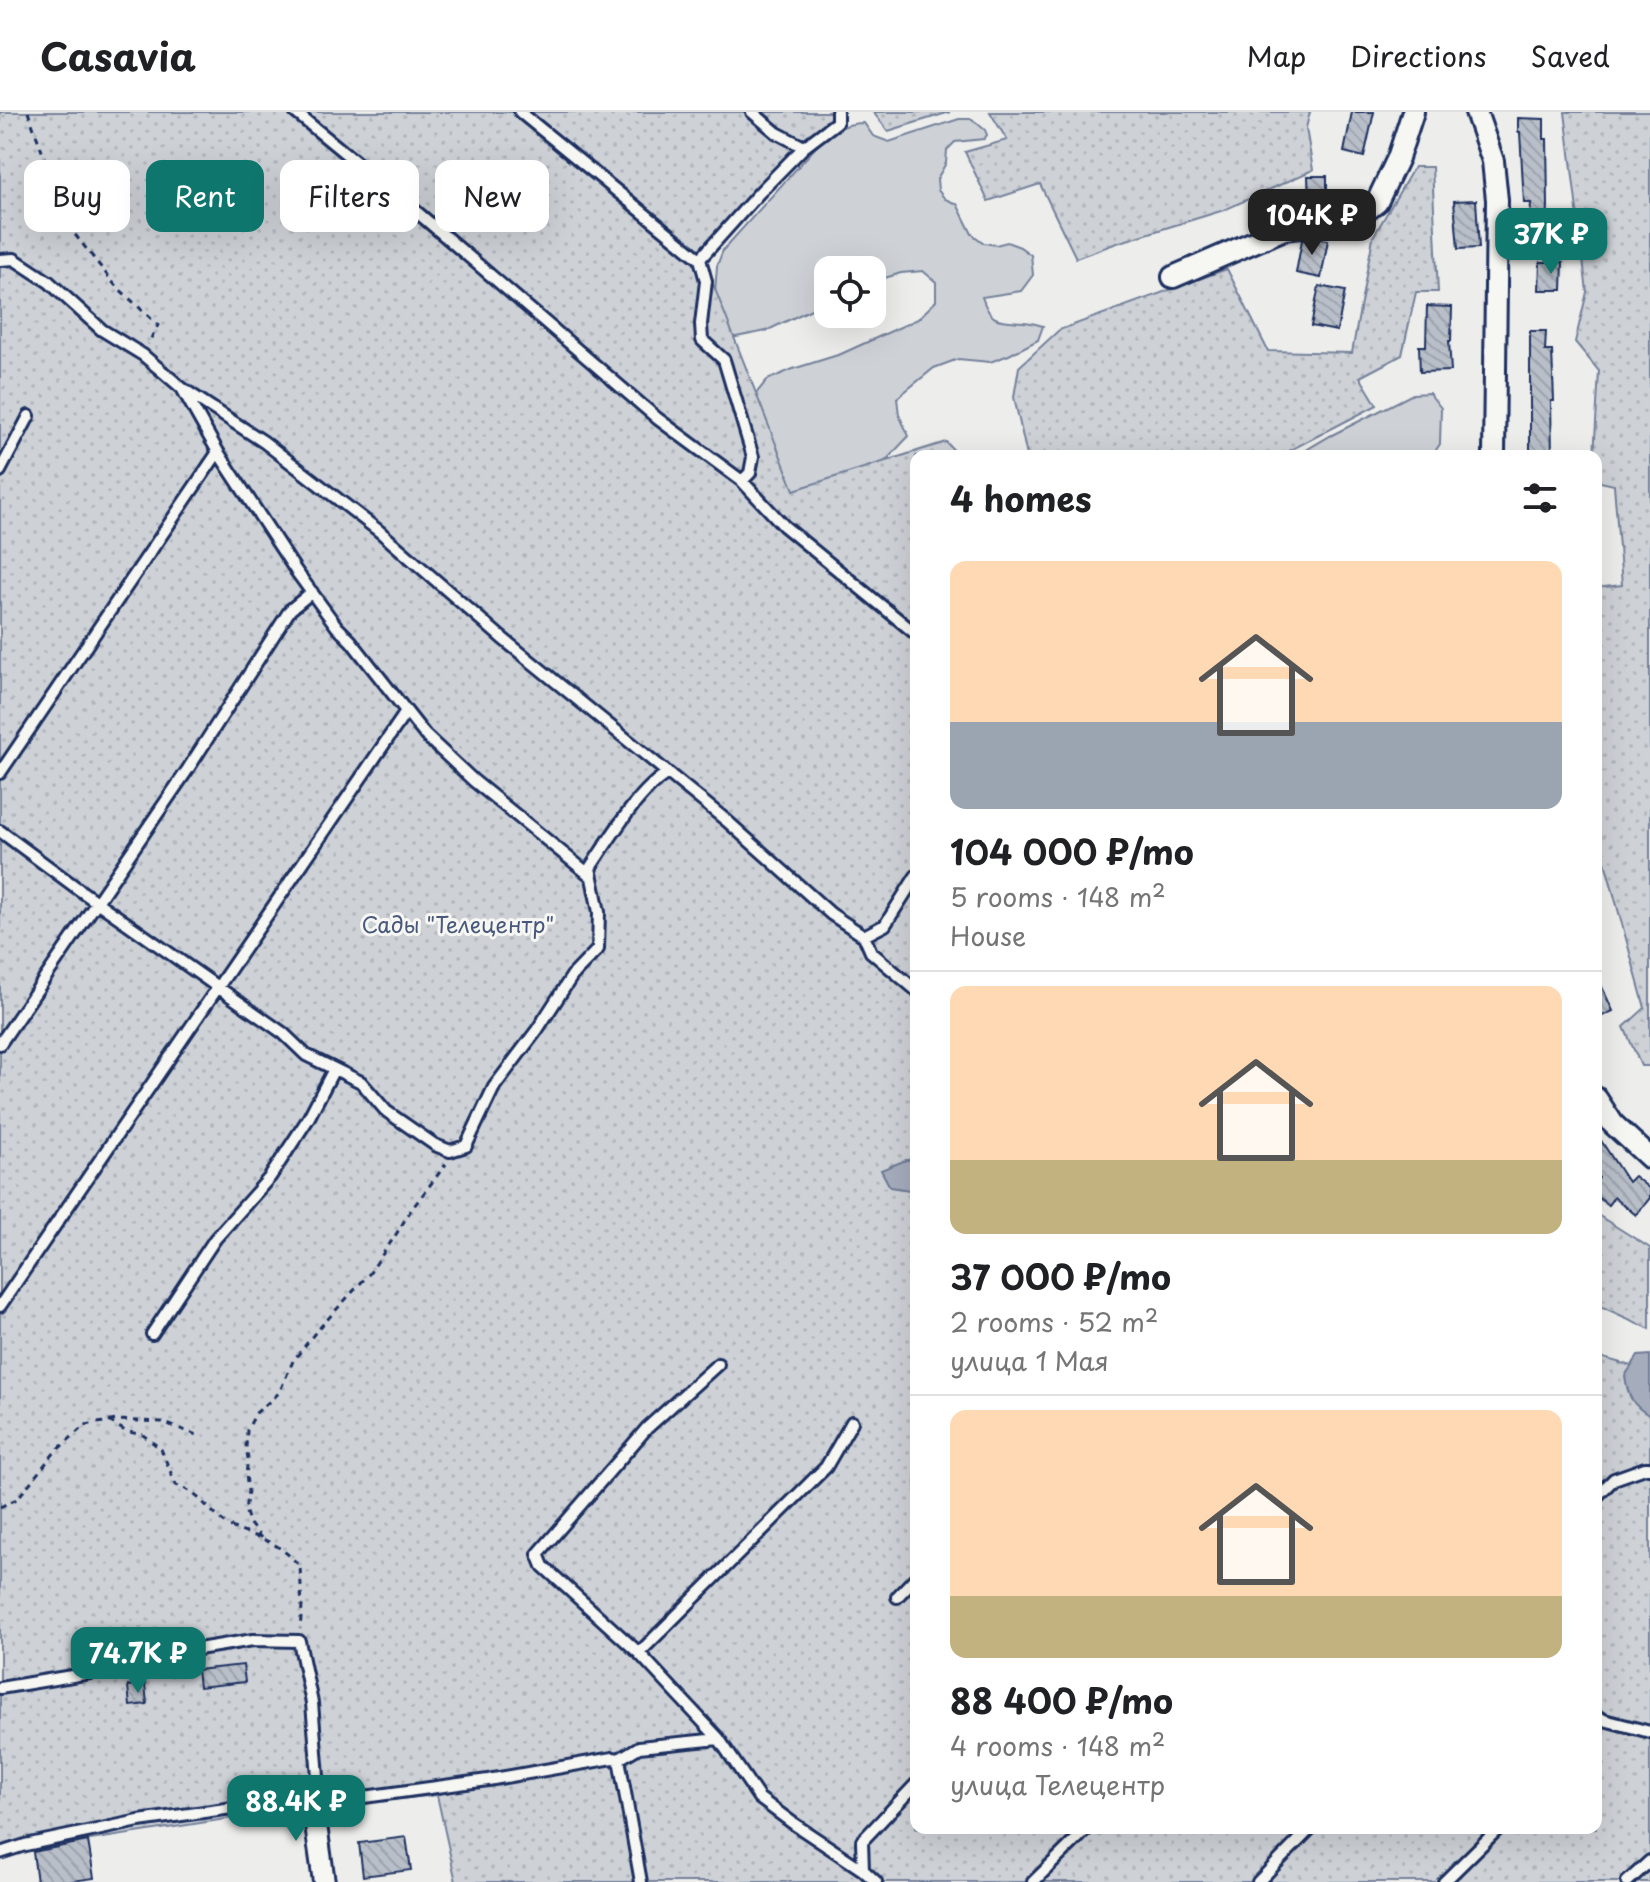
<!DOCTYPE html>
<html lang="en">
<head>
<meta charset="utf-8">
<style>
  body { margin:0; font-family:"Playpen Sans",sans-serif; background:#f2f2f2; color:#202124; height:100vh; display:flex; flex-direction:column; font-size:30px; white-space:nowrap }
  * { box-sizing:border-box; margin:0 }
  p { font-size:26px; color:#757577 }
  .icon { flex:none; width:44px; height:44px; fill:none; stroke:currentColor; stroke-width:2; stroke-linecap:round; stroke-linejoin:round }
  .map { position:relative; flex:1; overflow:hidden }
  .panel { position:absolute; left:910px; top:338px; width:692px; height:1384px; display:flex; flex-direction:column; background:#fff; border-radius:16px; box-shadow:0 8px 32px #0002 }
  .panel>* { flex:none }
  .banner { position:absolute; left:24px; top:48px; width:760px; height:72px; display:flex; gap:16px }
  .tools { position:absolute; left:814px; top:144px; display:grid; gap:16px }
  .tools a { display:grid; place-items:center; width:72px; height:72px; border-radius:16px; background:#fff; box-shadow:0 8px 32px #0002; font-size:40px }
  .price { position:absolute; translate:-50% -68px; padding:0 18px; border-radius:16px; background:#0f766e; color:#fff; font-size:26px; line-height:52px; filter:drop-shadow(0 2px 4px #0008) }
  .price::after { content:''; position:absolute; left:50%; top:48px; width:24px; height:18px; margin-left:-12px; background:inherit; clip-path:polygon(0 0,100% 0,50% 100%) }
  .price.on { background:#222; color:#fff }
  ul { padding:0; list-style:none }
  li { display:grid; align-content:center; gap:16px; height:424px; padding:0 40px }
  li+li { border-top:2px solid #e0e0e0 }
  li span { display:grid; place-items:center; height:248px; border-radius:16px; color:#555 }
  li>.icon { margin-inline-start:auto }
  span .icon { width:144px; height:144px; fill:#fffc; stroke-width:1 }
  li b { font-size:34px }
  h2 { display:flex; justify-content:space-between; align-items:center; height:96px; padding:0 40px; font-size:34px }
  .chip { padding:0 28px; border-radius:16px; background:#fff; box-shadow:0 8px 32px #0002; font-size:28px; line-height:72px }
  .chip.on { background:#0f766e; color:#fff }
  header { display:flex; align-items:center; gap:48px; box-sizing:border-box; height:112px; padding:0 40px; background:#fff; border-bottom:2px solid #e0e0e0 }
  header strong { font-size:38px }
  nav { display:flex; gap:44px; margin-inline-start:auto; font-size:28px }
  .map>svg:first-child { display:block }
  .grass { fill:#ced2d7; stroke:#74809a; stroke-width:2 }
  .garden { fill:url(#garden-dots); stroke:#74809a; stroke-width:2 }
  .water { fill:#a5acbc; stroke:#6e7a96; stroke-width:2 }
  .building { fill:url(#building-back-hatch); stroke:#1b2f5e; stroke-width:2 }
  .lines { fill:none; stroke-linecap:round; stroke-linejoin:round }
  .lane-casing { stroke:#1b2f5e; stroke-width:16 }
  .street-casing { stroke:#1b2f5e; stroke-width:26 }
  .path { stroke:#1b2f5e; stroke-width:3; stroke-dasharray:6 6; stroke-linecap:butt }
  .lane { stroke:#f6f6f2; stroke-width:10 }
  .street { stroke:#f6f6f2; stroke-width:20 }
  .labels { text-anchor:middle; dominant-baseline:central; stroke-width:6; stroke-linejoin:round; paint-order:stroke }
  .park-label { font-size:22px; fill:#48587c; stroke:#f6f6f2 }
</style>
</head>
<body>
<header>
<strong>Casavia</strong>
<nav><a>Map</a><a>Directions</a><a>Saved</a></nav>
</header>
<div class="map">
<svg width="1650" height="1770" viewBox="0 0 1650 1770">
  <defs>
    <pattern id="garden-dots" width="8" height="8" patternUnits="userSpaceOnUse" patternTransform="scale(2)"><rect width="8" height="8" fill="#ced2d7"/><path d="M2 2h.1M6 6h.1" fill="none" stroke="#b0b5bb" stroke-width="1.8" stroke-linecap="round"/></pattern>
    <pattern id="building-back-hatch" width="6" height="6" patternUnits="userSpaceOnUse" patternTransform="scale(2)"><rect width="6" height="6" fill="#b9bfc8"/><path d="M-1 5l2 2M0 0l6 6M5-1l2 2" fill="none" stroke="#9ea4ae"/></pattern>
  </defs>
  <rect width="100%" height="100%" fill="#edeeec"/>
  <filter id="ink" filterUnits="userSpaceOnUse"><feTurbulence type="fractalNoise" baseFrequency=".0125" numOctaves="2"/><feDisplacementMap in="SourceGraphic" scale="16" xChannelSelector="R" yChannelSelector="G"/><feConvolveMatrix kernelMatrix="1 2 1 2 8 2 1 2 1" color-interpolation-filters="sRGB"/></filter>
  <g filter="url(#ink)">
    <path class="grass" d="M959,7H972L985,18L987,23L984,27L955,30L947,38L946,51L937,67L938,78L945,87L957,92L972,122L984,131L996,133L1007,130L1020,135L1031,143L1033,163L1021,179L982,185C991,211 997,208 1023,210C1029,210 1036,212 1043,214L1038,228L1009,243L990,250L958,247L934,256L897,286L899,303L909,324L875,360L799,392L750,289L767,268L793,257L841,242L918,207L936,189V170L923,159L901,161L872,170V158H828V189L766,219L721,228L713,206L717,154L723,138L824,26C838,17 846,11 864,11L873,24L889,30Z
      M1429,281L1441,296L1440,332L1432,344H1296L1330,324L1413,282Z"/>
    <path class="garden" d="M0,0H842L704,149L794,378L946,330L959,344H916V1716H1596V1244L1650,1259V1770H456L437,1683L322,1695L333,1770H314L303,1695L32,1737L0,1746Z
      M873,0H950L888,19Z
      M990,0H1310L1306,16L1313,58L1224,98L1117,131L1076,146L1040,72L988,89L965,40L1007,28Z
      M1565,0H1650V954H1641L1624,915L1645,896L1596,717V476L1622,473L1614,373L1596,369V344H1594L1599,259L1575,230L1587,180Z
      M1414,55H1432L1438,180H1416L1402,243L1360,265L1377,293L1279,344H1027L1014,285L1019,255L1059,218L1227,157L1268,239L1352,241L1373,125Z
      M1596,1102L1650,1136V1217L1596,1192Z"/>
    <path class="water" d="M916,1047V1079L890,1075L881,1058L906,1048Z
      M1650,1243V1304C1632,1293 1628,1285 1625,1264L1638,1244Z"/>
    <path class="building" d="M1352,0H1374L1364,45L1344,40Z
      M1518,6L1544,7V27H1547L1548,94L1545,143L1528,142L1531,91H1524L1520,20H1518Z
      M1308,64H1327V90H1309Z
      M1476,88L1479,136L1458,137L1454,89Z
      M1316,126L1328,128L1321,166L1296,161L1302,128Z
      M1540,150H1563L1562,178H1539Z
      M1319,174L1345,179L1337,219L1311,214Z
      M1427,194L1452,195L1451,229H1449L1451,259L1420,260L1419,234H1426Z
      M1530,219H1546L1545,239H1552L1554,289H1551L1552,344H1530Z
      M1596,862L1613,899L1596,907Z
      M1596,1021L1628,1070L1634,1064L1650,1077V1086L1636,1103L1614,1085L1608,1093L1596,1084V1070L1599,1066L1596,1061Z
      M243,1553L245,1570L199,1575L197,1558Z
      M145,1572L147,1592L130,1594L128,1574Z
      M406,1725L411,1758L363,1764L359,1731Z
      M88,1729L94,1766L66,1770H37L33,1740Z"/>
    <g class="lines">
      <defs>
        <path id="lane" d="M295,0L418,101L658,307L742,369L784,414L916,522
          M520,0L700,147L706,169L701,212L702,228L724,248L753,345L750,361L742,369
          M804,35L837,10V0
          M700,147L759,81L804,35L777,21L752,0
          M0,148L14,147L49,170L102,218L143,243L183,277L264,330L379,419L502,526L727,709L831,802L864,824L885,813L916,764
          M183,278L218,340L296,459L337,515L351,529L425,623L474,669L591,764
          M0,359L29,304
          M0,661L218,340
          M0,719L81,779L283,921L306,943L361,970L386,999L435,1033L450,1039L466,1034L494,975L537,918L572,864L598,837L599,800L590,756C609,728 639,677 668,661
          M864,824L871,840L916,878
          M0,932L188,657L290,498L312,480
          M0,1194L406,600
          M152,1222L215,1127L270,1065L308,1007L334,957
          M718,1252L647,1316L538,1442L543,1454L639,1541L719,1627L759,1686L794,1712L863,1758L876,1770
          M1596,1385L1614,1367L1645,1356H1650
          M897,1485L916,1465
          M639,1541L826,1355L852,1310
          M0,1576L90,1561L174,1541L253,1528L299,1529L312,1591L319,1677L312,1685L139,1709L25,1733L0,1741
          M1596,1604L1604,1608L1650,1620
          M619,1647L639,1635L719,1627
          M313,1692L488,1668L613,1646L619,1647L641,1770
          M863,1758L862,1729L916,1672
          M1033,1770L1088,1716
          M1258,1770L1311,1716
          M1444,1770L1499,1716
          M1627,1770L1650,1749"/>
        <path id="street" d="M1476,0L1493,49L1497,88L1494,344
          M1173,165L1284,117L1354,108L1377,90L1398,46L1413,0
          M1596,986L1613,1012L1650,1046
          M312,1685L324,1770"/>
      </defs>
      <use href="#lane" class="lane-casing"/>
      <use href="#street" class="street-casing"/>
      <path class="path" d="M28,0L69,115L115,173L158,213L148,232
        M109,1309L125,1319L143,1323L161,1337L176,1373C198,1380 208,1398 225,1411C239,1421 256,1423 271,1431C282,1436 291,1445 300,1454L302,1494L300,1517
        M0,1395L17,1387L55,1340L85,1313L117,1308L162,1310L202,1325
        M261,1426L250,1412L245,1398L248,1379L246,1363L248,1346L246,1336L247,1318L256,1301L279,1281L293,1249L314,1222L369,1162L395,1124L411,1098L446,1052"/>
      <use href="#lane" class="lane"/>
      <use href="#street" class="street"/>
    </g>
  </g>
  <g class="labels">
    <g class="park-label">
      <text x="458" y="811">Сады "Телецентр"</text>
    </g>
  </g>
</svg>
<div class="tools">
<a><svg class="icon" aria-label="locate" viewBox="0 0 24 24"><circle cx="12" cy="12" r="6"/><path d="M12 2v4M12 18v4M2 12h4M18 12h4"/></svg></a>
</div>
<b class="price on" style="left:1312px;top:145px">104K ₽</b>
<b class="price" style="left:1551px;top:164px">37K ₽</b>
<b class="price" style="left:138px;top:1583px">74.7K ₽</b>
<b class="price" style="left:296px;top:1731px">88.4K ₽</b>
<div class="banner">
<a class="chip">Buy</a>
<a class="chip on">Rent</a>
<a class="chip">Filters</a>
<a class="chip">New</a>
</div>
<section class="panel">
<h2>4 homes<svg class="icon" aria-label="filters" viewBox="0 0 24 24"><path d="M4 7h16M4 17h16"/><circle cx="9" cy="7" r="2"/><circle cx="15" cy="17" r="2"/></svg></h2>
<ul>
<li><span style="background:linear-gradient(#ffd9b3 65%,#9aa5b1 0)"><svg class="icon" aria-label="home" viewBox="0 0 24 24"><path d="M3 11l9-7 9 7M6 9v11h12V9"/></svg></span><div><b>104 000 ₽/mo</b><p>5 rooms · 148 m²</p><p>House</p></div></li>
<li><span style="background:linear-gradient(#ffd9b3 70%,#c2b280 0)"><svg class="icon" aria-label="home" viewBox="0 0 24 24"><path d="M3 11l9-7 9 7M6 9v11h12V9"/></svg></span><div><b>37 000 ₽/mo</b><p>2 rooms · 52 m²</p><p>улица 1 Мая</p></div></li>
<li><span style="background:linear-gradient(#ffd9b3 75%,#c2b280 0)"><svg class="icon" aria-label="home" viewBox="0 0 24 24"><path d="M3 11l9-7 9 7M6 9v11h12V9"/></svg></span><div><b>88 400 ₽/mo</b><p>4 rooms · 148 m²</p><p>улица Телецентр</p></div></li>
</ul>
</section>
</div>
</body>
</html>
